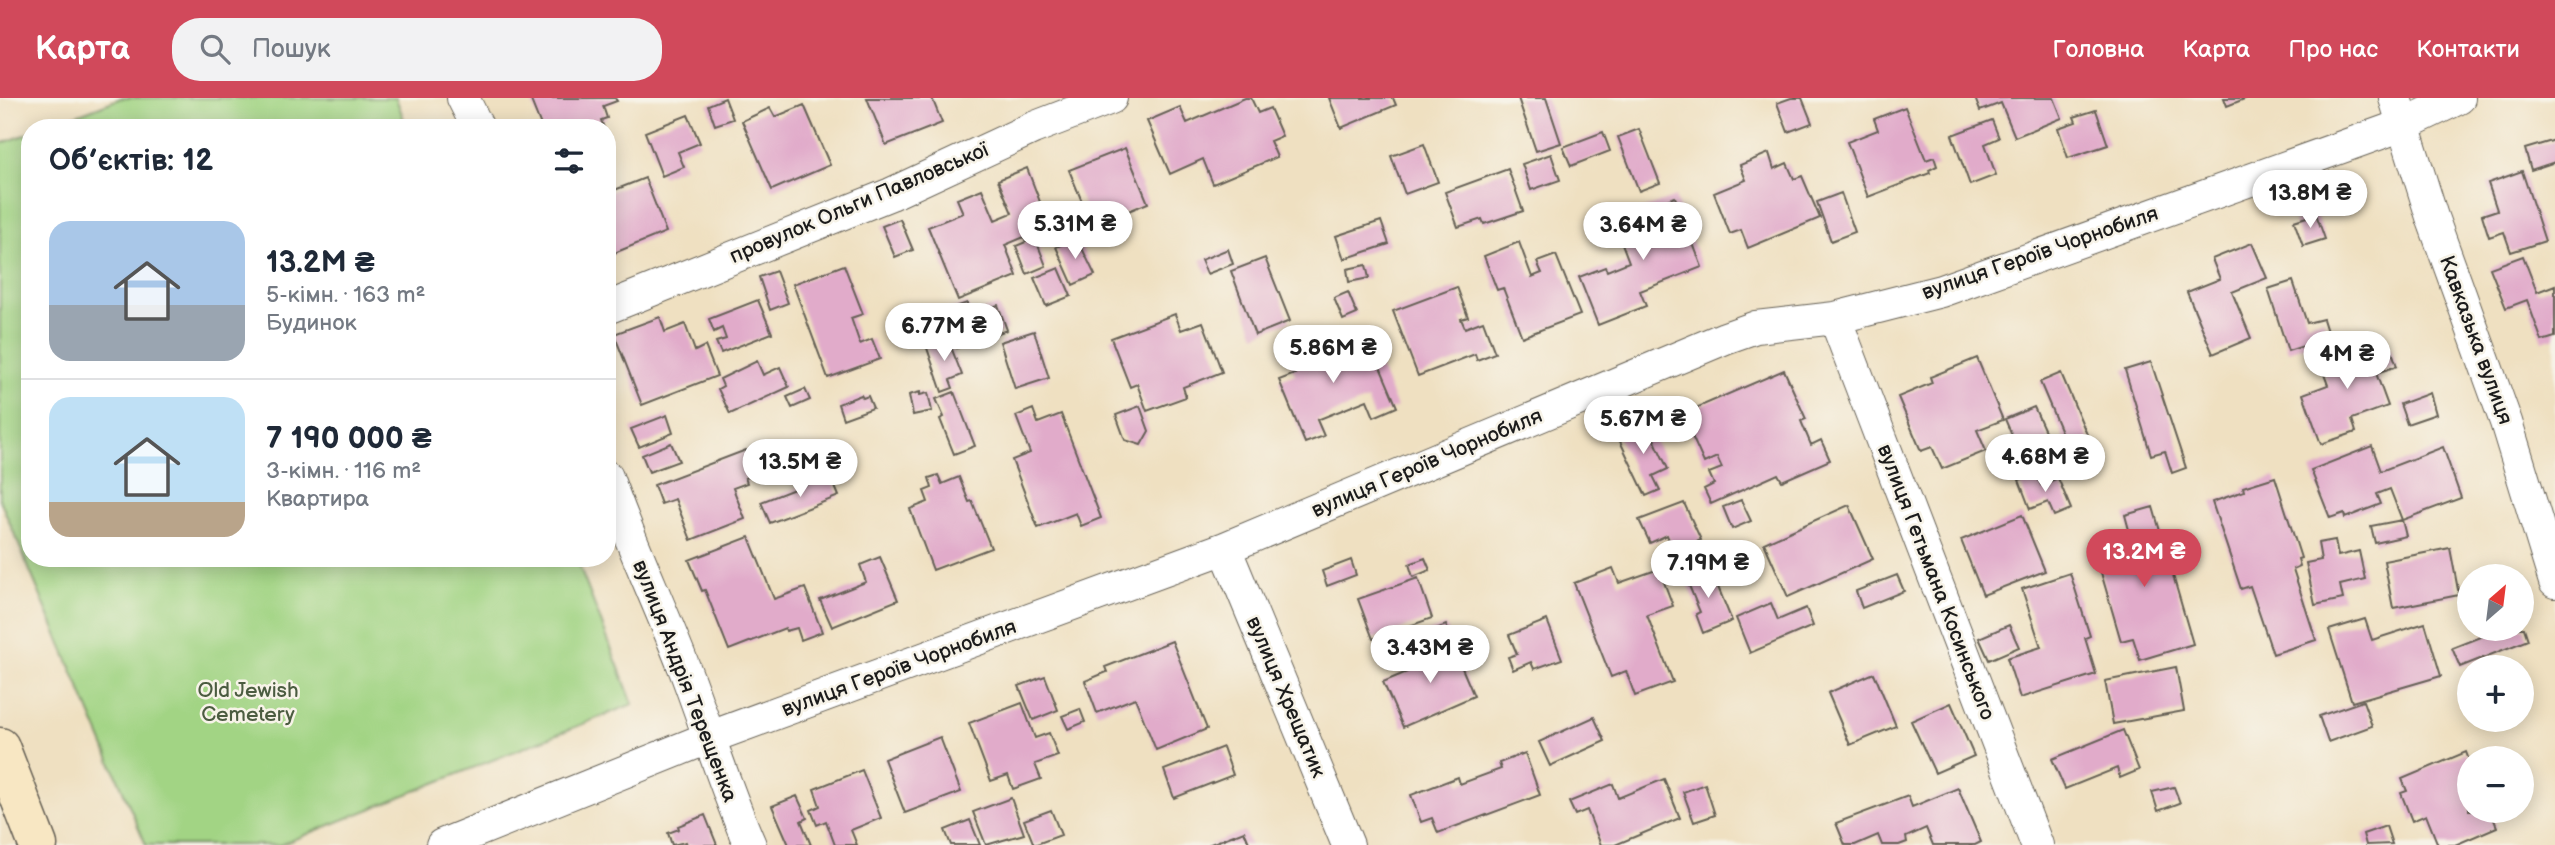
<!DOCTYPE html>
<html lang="uk">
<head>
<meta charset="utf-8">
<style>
  body { margin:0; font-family:"Balsamiq Sans",sans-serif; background:#f2f2f3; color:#1f2937; height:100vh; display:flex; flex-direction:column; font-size:26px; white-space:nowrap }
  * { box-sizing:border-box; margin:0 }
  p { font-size:23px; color:#747a83 }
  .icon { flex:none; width:38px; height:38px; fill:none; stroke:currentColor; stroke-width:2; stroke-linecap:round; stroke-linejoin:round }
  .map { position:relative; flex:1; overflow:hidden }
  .side { position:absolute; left:21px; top:21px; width:595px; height:448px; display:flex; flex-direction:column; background:#fff; border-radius:28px; box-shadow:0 4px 18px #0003 }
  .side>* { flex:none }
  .needle { width:46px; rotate:28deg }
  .controls { position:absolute; left:2457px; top:466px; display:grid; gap:14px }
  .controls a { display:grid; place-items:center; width:77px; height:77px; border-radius:50%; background:#fff; box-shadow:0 4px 18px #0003; font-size:35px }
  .price { position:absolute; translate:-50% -60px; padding:0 16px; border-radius:24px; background:#fff; color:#222; font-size:23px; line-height:46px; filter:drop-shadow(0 2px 4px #0008) }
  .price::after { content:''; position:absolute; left:50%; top:42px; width:21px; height:16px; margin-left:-10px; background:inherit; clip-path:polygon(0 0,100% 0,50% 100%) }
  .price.selected { background:#d1495b; color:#fff }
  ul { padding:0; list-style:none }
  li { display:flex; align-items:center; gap:21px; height:175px; padding:0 28px }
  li+li { border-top:2px solid #e0e1e3 }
  li span { display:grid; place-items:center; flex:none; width:196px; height:140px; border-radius:21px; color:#555 }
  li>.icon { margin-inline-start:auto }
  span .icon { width:84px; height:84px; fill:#fffc; stroke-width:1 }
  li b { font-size:30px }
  h2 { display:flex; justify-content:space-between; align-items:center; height:84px; padding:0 28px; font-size:30px }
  header { display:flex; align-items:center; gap:42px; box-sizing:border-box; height:98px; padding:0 35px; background:#d1495b; color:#fff }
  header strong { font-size:33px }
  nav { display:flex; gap:38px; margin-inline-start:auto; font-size:24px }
  .search { width:490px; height:63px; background:#f2f2f3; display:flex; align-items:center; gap:18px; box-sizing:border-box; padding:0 24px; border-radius:28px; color:#747a83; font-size:26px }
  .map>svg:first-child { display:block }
  .green { fill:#a2d484; stroke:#5f7850; stroke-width:2 }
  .building { fill:#e1abca }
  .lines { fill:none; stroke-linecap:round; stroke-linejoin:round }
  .street-casing { stroke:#666156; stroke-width:34 }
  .secondary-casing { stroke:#666156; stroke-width:41 }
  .street { stroke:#fff; stroke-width:32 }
  .secondary { stroke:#f8e7c3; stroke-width:38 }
  .labels { text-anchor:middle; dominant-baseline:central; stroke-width:5; stroke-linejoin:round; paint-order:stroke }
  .street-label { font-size:21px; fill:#1c1c1c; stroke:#f7f3e8 }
  .park-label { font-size:21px; fill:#4b5c40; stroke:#f7f3e8 }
</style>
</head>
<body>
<header>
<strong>Карта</strong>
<div class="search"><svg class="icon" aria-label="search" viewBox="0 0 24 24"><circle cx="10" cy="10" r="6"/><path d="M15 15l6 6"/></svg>Пошук</div>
<nav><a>Головна</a><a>Карта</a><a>Про нас</a><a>Контакти</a></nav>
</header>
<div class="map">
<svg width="2555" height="747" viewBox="0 0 2555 747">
  <rect width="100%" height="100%" fill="#f7f3e8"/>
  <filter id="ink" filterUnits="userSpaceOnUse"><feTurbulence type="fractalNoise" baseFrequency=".0143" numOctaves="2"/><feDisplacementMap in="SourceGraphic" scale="14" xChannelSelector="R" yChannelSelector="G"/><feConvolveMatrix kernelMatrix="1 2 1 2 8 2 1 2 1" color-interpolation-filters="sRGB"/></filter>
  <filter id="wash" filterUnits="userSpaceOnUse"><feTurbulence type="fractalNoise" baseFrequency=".00686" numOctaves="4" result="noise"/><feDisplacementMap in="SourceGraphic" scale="28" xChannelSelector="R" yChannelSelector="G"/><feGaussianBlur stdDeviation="1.57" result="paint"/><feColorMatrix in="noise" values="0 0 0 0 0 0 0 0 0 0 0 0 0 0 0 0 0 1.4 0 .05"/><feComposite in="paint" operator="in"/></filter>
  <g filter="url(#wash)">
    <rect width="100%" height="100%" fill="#efe0c1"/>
    <path class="green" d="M121,0H396L407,30H43Z
      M30,35V460H576L633,606L280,747H146L0,402V46Z"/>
    <g id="blocks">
      <path class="building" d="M530,0H615L617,3L603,8L607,20L601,22L604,30H542Z
        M725,0L733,21L715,27L708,7Z
        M867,0H932L942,25L886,47Z
        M1245,0H1251L1258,15L1270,10L1282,38L1270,43L1277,59L1213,86L1203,61L1170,76L1147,23L1180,9L1187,25Z
        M1329,0H1393L1396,7L1341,30Z
        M1518,0H1546L1561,45L1536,53Z
        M1791,0H1802L1812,25L1788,34L1777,5Z
        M1975,0H2054L2062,20L2015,39L2001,5L1980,13Z
        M2224,0H2247L2227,8Z
        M804,7L830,67L772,92L742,23L770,10L775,19Z
        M1905,9L1926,62L1934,59L1937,68L1929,72L1930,75L1868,99L1847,44L1878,32L1874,21Z
        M2096,12L2108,47L2068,60L2058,30L2076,24L2074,19Z
        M688,17L700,45L678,54L684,69L662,78L645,34Z
        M1992,22L1999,40L1985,46L1996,77L1970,87L1952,37Z
        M1639,31L1660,85L1639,93L1618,39Z
        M1603,34L1610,53L1571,68L1563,49Z
        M2555,42V64L2531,72L2525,51Z
        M1424,46L1438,84L1405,96L1391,58Z
        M1125,50L1148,105L1092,128L1069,72Z
        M1769,55L1774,71L1787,65L1794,81L1802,78L1820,120L1748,150L1741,132L1730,136L1714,95L1746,82L1740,67Z
        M1551,56L1560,82L1531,92L1522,66Z
        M1027,70L1040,104L1035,106L1050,142L1038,147L1046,168L1027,176L1016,148L1026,144L1024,139L1005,147L1017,178L958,202L928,129L963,115L957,101L982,91L995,122L1012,115L998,82Z
        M1508,71L1523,113L1484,126L1482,121L1458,129L1445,94Z
        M2522,73L2545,143L2511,154L2504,134L2489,139L2482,117L2497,112L2488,85Z
        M645,80L666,134L607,158V95Z
        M1841,95L1855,134L1831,143L1817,104Z
        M1675,99L1702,169L1640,193L1646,208L1598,227L1579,179L1605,169L1607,173L1629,164L1617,132L1641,123L1638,113Z
        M2316,116L2325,141L2303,148L2294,123Z
        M900,121L913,152L895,159L882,128Z
        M1381,123L1389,146L1344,161L1336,138Z
        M1077,140L1095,177L1073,187L1056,149Z
        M1519,144L1532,179L1542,175L1537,164L1556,157L1580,217L1522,239L1503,190L1497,192L1484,158Z
        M2252,145L2267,180L2232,194L2251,240L2213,256L2187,194L2220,181L2212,161Z
        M1228,151L1233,166L1207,176L1201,162Z
        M2523,158L2537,194L2555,187V239L2542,243L2527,202L2506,210L2490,170Z
        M1265,160L1290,223L1255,237L1231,173Z
        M844,167L863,216L851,220L860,246L872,241L880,261L828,280L793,186Z
        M1366,167L1369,180L1349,184L1347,171Z
        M1059,170L1071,198L1046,208L1034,180Z
        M776,173L788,205L770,212L759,179Z
        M2293,183L2307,225L2323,221L2328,237L2312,242L2313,245L2288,253L2268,191Z
        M1457,189L1468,219L1461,221L1465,230L1483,223L1495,255L1477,262L1475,256L1418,278L1393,213Z
        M1348,194L1357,216L1343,222L1334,200Z
        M758,202L772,235L721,255L716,244L726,241L722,230L714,234L709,221Z
        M967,205L971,216L998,207L1007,232L957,250L944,213Z
        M1175,216L1181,232L1203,224L1222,274L1183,289L1186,299L1147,313L1137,286L1130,289L1111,240Z
        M660,219L665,234L685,226L695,253L705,248L717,278L642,307L614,236Z
        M1034,233L1049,280L1015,291L1000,244Z
        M1349,235L1360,263L1375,257L1397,309L1374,319L1367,302L1317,322L1324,338L1305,345L1279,282L1295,276L1288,260Z
        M947,239L962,277L950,282L953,290L942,294L926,247Z
        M2352,242L2359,262L2391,251L2397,268L2376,275L2388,308L2352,321L2356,334L2321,346L2303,296L2328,287L2319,263L2335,257L2332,250Z
        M1977,260L2003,322L1977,332L1986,353L1942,371L1932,349L1921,353L1898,299L1932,285L1930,279Z
        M757,263L763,277L780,269L789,289L730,316L718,291L723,288L720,281Z
        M2151,264L2186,370L2172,375L2165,353L2151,357L2125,272Z
        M1784,272L1806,321L1801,323L1811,347L1821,342L1830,362L1782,383L1778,376L1711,406L1704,391L1714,386L1709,375L1722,370L1717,359L1704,365L1682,316Z
        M2061,275L2091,346L2070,355L2040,284Z
        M805,291L810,302L792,310L787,299Z
        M920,294V297L928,295L932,313L913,317L909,297Z
        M954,294L975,348L954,356L940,321L944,319L936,301Z
        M2430,295L2436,316L2407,326L2400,306Z
        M861,297L863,300L868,298L873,310L843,321L838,306Z
        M1140,308L1149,333L1141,347L1125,342L1116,317Z
        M2034,309L2054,353L2024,366L2005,321Z
        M1033,311L1038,325L1061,316L1101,420L1081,428L1076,415L1038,430L1012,362L1030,355L1016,318Z
        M667,317L673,335L639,349L631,331Z
        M1646,324L1668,371L1653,378L1660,392L1646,398L1617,337Z
        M671,345L679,363L649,374L642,357Z
        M2372,348L2381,373L2443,349L2461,400L2402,422L2406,438L2375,445L2371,428L2402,422L2390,391L2377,396L2381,406L2345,420L2344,415L2330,420L2311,372Z
        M746,352L755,377L745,380L747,385L733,390L745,421L691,442L675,401L661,406L654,387Z
        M2036,375L2041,387L2058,380L2071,411L2054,418L2048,404L2030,411L2019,382Z
        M830,377L839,398L770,425L761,404Z
        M938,377L942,386L959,379L969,404L972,403L991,450L933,472L910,411L928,404L924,393L932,390L929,380Z
        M2275,379L2301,460L2298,461L2300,468L2293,471L2316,542L2273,556L2250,488L2241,491L2212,404L2244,393L2243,389Z
        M1741,402L1751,423L1732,431L1723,409Z
        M1684,405L1701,442L1674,454L1667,437L1650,445L1639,422Z
        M1849,407L1873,461L1788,499L1764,445Z
        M2153,409L2193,546L2140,562L2133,540L2121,543L2095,454L2132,443L2125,417Z
        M2022,417L2045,473L1983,497L1961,442Z
        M749,439L774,501L805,490L822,534L801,542L797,530L786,533L785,530L729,552L705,492L702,493L689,462Z
        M2335,442L2338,458L2359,453L2365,481L2340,487L2343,501L2315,507L2306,465L2321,462L2318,445Z
        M2450,450L2459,497L2393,510L2384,463Z
        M880,459L898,502L832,529L820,502L866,484L860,467Z
        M1425,460L1430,472L1413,479L1409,466Z
        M1351,462L1356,477L1327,488L1322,473Z
        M1709,467L1732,523L1703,535L1696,516L1700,514L1685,478Z
        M1613,470L1619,485L1659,471L1673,508L1647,517L1673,584L1635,598L1626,573L1611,579L1574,485Z
        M2070,475L2090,538L2085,540L2096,576L2020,600L2007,560L2041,549L2022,491Z
        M1897,477L1904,493L1862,510L1856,493Z
        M1418,480L1432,520L1373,541L1358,501Z
        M1771,505L1778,522L1806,510L1813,528L1750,555L1736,520Z
        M2365,521L2372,542L2425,525L2441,578L2352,604L2329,532Z
        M1547,522L1562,561L1534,571L1531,564L1513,572L1508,559L1517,556L1509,537Z
        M1446,527L1451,541L1423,551L1418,538Z
        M2009,527L2019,549L1989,562L1979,540Z
        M2503,530H2524L2528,542L2460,569L2452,550Z
        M1172,543L1207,631L1156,652L1135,600L1097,615L1085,583L1107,574L1105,569Z
        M1456,543L1468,568L1462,570L1474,598L1403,629L1383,584L1407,574L1403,566Z
        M2176,569L2184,613L2113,626L2105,583Z
        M1874,575L1896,628L1850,647L1828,595Z
        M1045,578L1058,612L1033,622L1019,588Z
        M2363,603L2372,628L2328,644L2319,618Z
        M1022,605L1035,640L1049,635L1058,658L1035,666L1041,681L1013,691L1008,677L991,683L969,625Z
        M1951,605L1974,658L1935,675L1911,623Z
        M1080,611L1085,624L1068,631L1062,618Z
        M1594,619L1605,643L1550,668L1539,644Z
        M2123,632L2139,672L2120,680L2117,670L2065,691L2052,661Z
        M940,639L961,694L905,715L884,661Z
        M1223,649L1233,677L1174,700L1164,672Z
        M2466,654L2469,662V712H2490L2497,729L2455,747H2438L2426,717L2412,723L2401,695L2407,693L2402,681Z
        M1525,655L1540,697L1438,735L1432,720L1421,724L1411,697L1458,679L1460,686L1501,671L1499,665Z
        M862,672L881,720L851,732L857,747H835L826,723L817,727L811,712L820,708L814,691Z
        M1664,681L1680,720L1615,747H1601L1587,712L1575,717L1569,704L1613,686L1618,700Z
        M1705,686L1715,717L1694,724L1683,694Z
        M2174,689L2180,705L2158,713L2152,694Z
        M1958,690L1981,744L1975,747H1933L1926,730L1906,739L1907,744L1899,747H1882L1878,737L1855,747H1845L1836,725L1908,698L1912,709Z
        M797,698L807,720L801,723L811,747H789L772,708Z
        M1011,700L1024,736L986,747L973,714Z
        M1051,712L1061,737L1034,747L1024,722Z
        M705,717L717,747H687L686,744L672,747L668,735L679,731L678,728Z
        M970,722L980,747H951L945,732Z
        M2386,728L2392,746L2366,747L2363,736Z
        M1244,733L1250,747H1208Z"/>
    </g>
  </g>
  <g filter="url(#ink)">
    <use href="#blocks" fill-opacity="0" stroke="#666156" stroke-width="2"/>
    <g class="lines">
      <defs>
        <path id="street" d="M463,0L478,30
          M2395,0L2432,119L2506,324L2555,484
          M607,210L891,96L1033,30L1111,0
          M1835,220L2037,747
          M607,379C630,444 660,507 685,572C707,630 725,690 750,747
          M1225,450L1348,747
          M442,747L708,640L1225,450L1725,240L1756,229L1835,220L1941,193L2403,27L2459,0"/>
        <path id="secondary" d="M0,649L38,747"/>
      </defs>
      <use href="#street" class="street-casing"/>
      <use href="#secondary" class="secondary-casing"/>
      <use href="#street" class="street"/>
      <use href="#secondary" class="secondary"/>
    </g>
  </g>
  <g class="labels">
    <g class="street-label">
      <text transform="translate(859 105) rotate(-23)">провулок Ольги Павловської</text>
      <text transform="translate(2040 155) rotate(-19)">вулиця Героїв Чорнобиля</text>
      <text transform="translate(2476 242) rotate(70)">Кавказька вулиця</text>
      <text transform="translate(1427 365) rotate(-23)">вулиця Героїв Чорнобиля</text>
      <text transform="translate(1936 484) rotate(69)">вулиця Гетьмана Косинського</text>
      <text transform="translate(899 570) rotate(-20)">вулиця Героїв Чорнобиля</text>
      <text transform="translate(685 583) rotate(69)">вулиця Андрія Терещенка</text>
      <text transform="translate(1286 599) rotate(67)">вулиця Хрещатик</text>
    </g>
    <g class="park-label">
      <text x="248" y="592">Old Jewish<tspan x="248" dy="24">Cemetery</tspan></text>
    </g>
  </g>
</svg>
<div class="controls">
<a><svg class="needle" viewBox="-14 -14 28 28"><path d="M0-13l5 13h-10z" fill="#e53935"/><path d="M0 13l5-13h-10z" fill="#747a83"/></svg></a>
<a>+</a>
<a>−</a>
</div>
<b class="price" style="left:2310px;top:132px">13.8M ₴</b>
<b class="price" style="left:1075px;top:163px">5.31M ₴</b>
<b class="price" style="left:1643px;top:164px">3.64M ₴</b>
<b class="price" style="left:944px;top:265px">6.77M ₴</b>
<b class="price" style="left:1333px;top:287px">5.86M ₴</b>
<b class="price" style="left:2347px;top:293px">4M ₴</b>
<b class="price" style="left:1643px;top:358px">5.67M ₴</b>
<b class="price" style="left:2045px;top:396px">4.68M ₴</b>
<b class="price" style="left:800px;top:401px">13.5M ₴</b>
<b class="price selected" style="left:2144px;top:491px">13.2M ₴</b>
<b class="price" style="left:1708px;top:502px">7.19M ₴</b>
<b class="price" style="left:1430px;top:587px">3.43M ₴</b>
<section class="side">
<h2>Об’єктів: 12<svg class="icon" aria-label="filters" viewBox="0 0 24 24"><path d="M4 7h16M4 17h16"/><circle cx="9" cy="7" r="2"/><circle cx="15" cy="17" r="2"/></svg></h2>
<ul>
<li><span style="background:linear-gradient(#a9c7e8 60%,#9aa5b1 0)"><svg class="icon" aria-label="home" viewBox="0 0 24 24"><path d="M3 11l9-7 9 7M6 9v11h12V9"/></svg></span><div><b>13.2M ₴</b><p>5-кімн. · 163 m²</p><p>Будинок</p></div></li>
<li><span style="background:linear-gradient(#bfe0f5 75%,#b9a48a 0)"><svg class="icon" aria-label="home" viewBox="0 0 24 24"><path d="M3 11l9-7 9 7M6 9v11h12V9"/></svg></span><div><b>7 190 000 ₴</b><p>3-кімн. · 116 m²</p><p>Квартира</p></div></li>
</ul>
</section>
</div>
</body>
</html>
